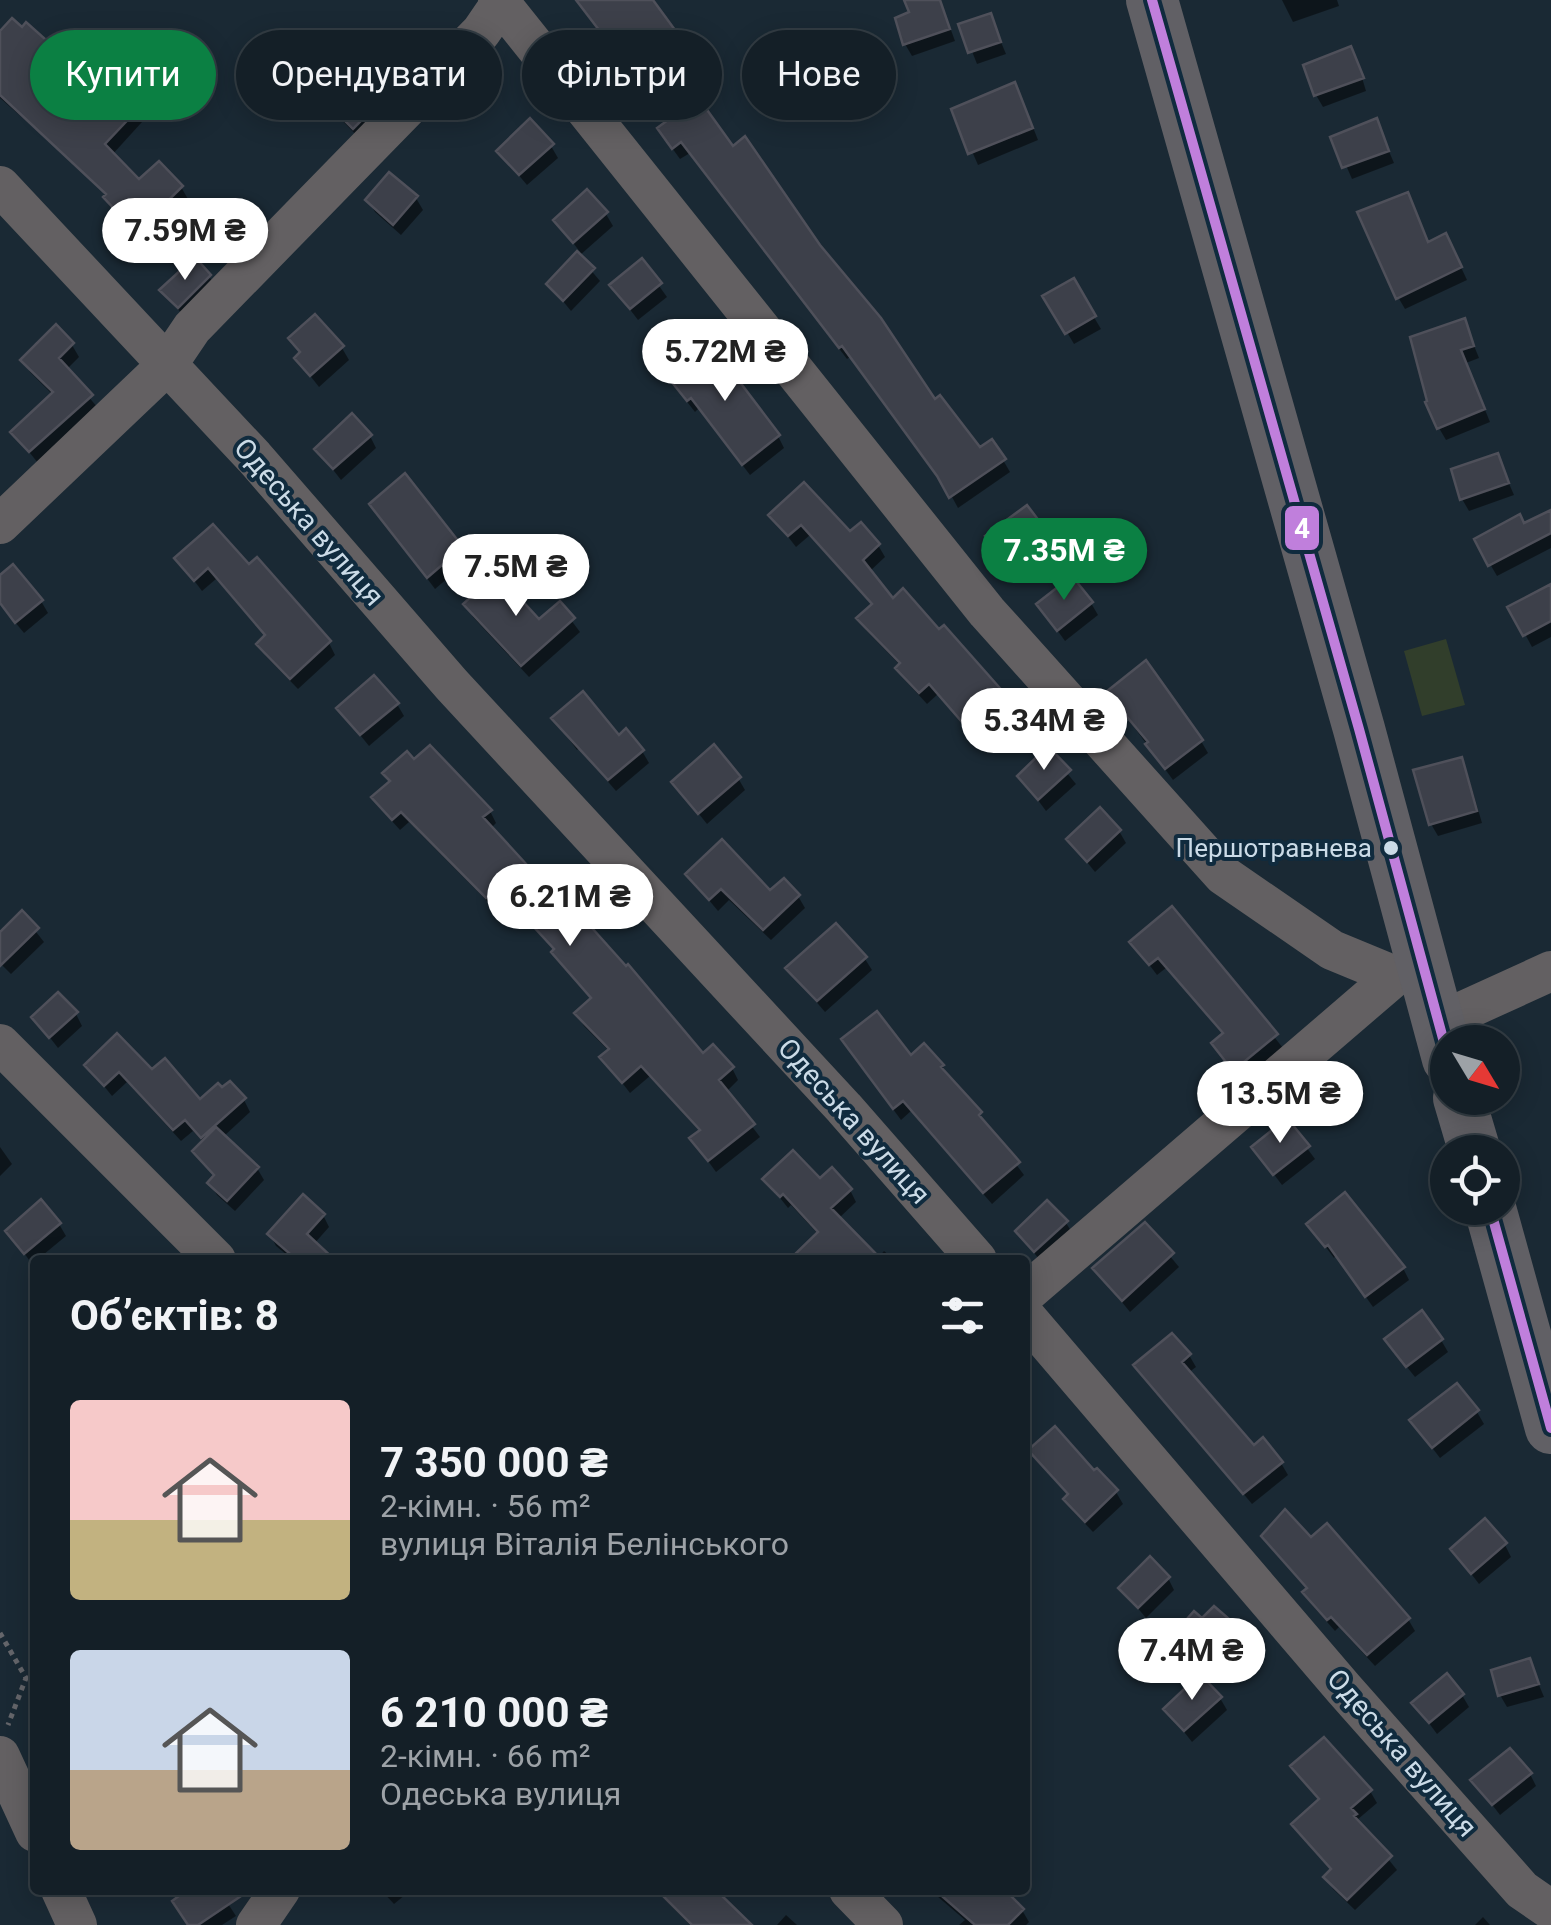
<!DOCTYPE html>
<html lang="uk">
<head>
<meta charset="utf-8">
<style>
  body { margin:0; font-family:Roboto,sans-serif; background:#1d272f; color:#f1f3f6; height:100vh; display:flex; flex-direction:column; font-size:38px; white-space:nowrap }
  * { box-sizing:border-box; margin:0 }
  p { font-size:32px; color:#9da2a7 }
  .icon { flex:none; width:55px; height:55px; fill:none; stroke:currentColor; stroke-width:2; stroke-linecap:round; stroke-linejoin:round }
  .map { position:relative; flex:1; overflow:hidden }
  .side { position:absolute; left:30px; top:1255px; width:1000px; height:640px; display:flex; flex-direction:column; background:#141f27; border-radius:10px; box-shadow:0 5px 25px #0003,0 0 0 2px #333d44 }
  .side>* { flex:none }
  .hud { position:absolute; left:30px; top:30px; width:1000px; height:90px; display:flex; gap:20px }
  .needle { width:65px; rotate:128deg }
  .tools { position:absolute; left:1430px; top:1025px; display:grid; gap:20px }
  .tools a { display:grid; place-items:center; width:90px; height:90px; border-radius:50%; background:#141f27; box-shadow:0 5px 25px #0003,0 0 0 2px #333d44; font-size:50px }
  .price { position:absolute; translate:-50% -85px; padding:0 22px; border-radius:35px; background:#fff; color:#222; font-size:32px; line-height:65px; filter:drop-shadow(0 2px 5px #0008) }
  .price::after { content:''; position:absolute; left:50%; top:60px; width:30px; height:22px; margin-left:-15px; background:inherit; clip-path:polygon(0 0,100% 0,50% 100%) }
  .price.current { background:#0b8043; color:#fff }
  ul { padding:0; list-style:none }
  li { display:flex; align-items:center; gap:30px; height:250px; padding:0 40px }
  li span { display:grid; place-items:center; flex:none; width:280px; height:200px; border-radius:10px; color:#555 }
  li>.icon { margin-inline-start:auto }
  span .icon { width:120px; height:120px; fill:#fffc; stroke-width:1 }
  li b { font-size:42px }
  h2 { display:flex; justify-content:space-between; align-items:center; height:120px; padding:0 40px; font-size:42px }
  .pill { padding:0 35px; border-radius:45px; background:#141f27; box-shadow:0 5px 25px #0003,0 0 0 2px #333d44; font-size:35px; line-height:90px }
  .pill.current { background:#0b8043; color:#fff }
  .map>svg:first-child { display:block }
  .green { fill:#313e2b }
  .shadow { fill:#0007 }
  .building { fill:#3d404a; stroke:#4f505a; stroke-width:2.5 }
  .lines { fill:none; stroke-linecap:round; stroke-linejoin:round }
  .path { stroke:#64656a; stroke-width:5; stroke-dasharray:5 5; stroke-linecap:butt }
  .minor { stroke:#636062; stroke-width:40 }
  .major { stroke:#616065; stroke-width:52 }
  .bus-1-casing { stroke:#102b3e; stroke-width:18 }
  .bus-1 { stroke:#c07fdc; stroke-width:10 }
  .bus-dot { fill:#cbdbe7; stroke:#102b3e; stroke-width:4 }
  .labels { text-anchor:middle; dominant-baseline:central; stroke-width:8; stroke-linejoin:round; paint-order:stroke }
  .bus-label { font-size:26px; fill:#cbdbe7; stroke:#102b3e; text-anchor:end }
  .street-label { font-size:28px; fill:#cbdbe7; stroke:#102b3e }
  .line-badge { stroke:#102b3e; stroke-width:4 }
  .badge-label { font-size:28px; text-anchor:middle; font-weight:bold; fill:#fff }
</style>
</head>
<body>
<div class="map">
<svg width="1551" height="1925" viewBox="0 0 1551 1925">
  <rect width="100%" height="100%" fill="#1a2934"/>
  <path class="green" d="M1446,639L1465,705L1422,716L1404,651Z"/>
  <path class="shadow" d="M581,0H652L691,58L675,70L733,149L818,247L935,403L980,450L1003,460L1010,472L958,508L946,486L850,357L847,359L690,153L680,159L667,141L670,122Z
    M907,0H940L955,41L912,56L905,44L912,14Z
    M1282,0H1337L1339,6L1293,22Z
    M990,16L1006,54L977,64L962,26Z
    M0,29L104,95L136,110L142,122L112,155L139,183L181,187L188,199L145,242L113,210L106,197L117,201L0,98Z
    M403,48L424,55L432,67L361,140L332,110L325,98Z
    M1357,61L1366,91L1323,107L1316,95Z
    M1021,97L1038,140L978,165L954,110Z
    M1376,121L1394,163L1352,179L1334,138Z
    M551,146L558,158L527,185L499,152Z
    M416,198L423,210L401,235L375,212L368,200Z
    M606,214L613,226L579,256L600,281L571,311L549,284L580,252L556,220Z
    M1429,245L1452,248L1467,280L1405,309L1398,297Z
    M642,262L667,297L638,320L612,286Z
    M209,276L216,288L186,319L163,291Z
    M1073,282L1101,329L1074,344L1046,297Z
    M1464,321L1479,358L1466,363L1490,422L1446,440L1439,428Z
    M291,338L342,348L349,360L319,387L297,359L301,355Z
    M72,345L79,357L66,370L98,408L38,463L13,432L53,395L30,372L23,360Z
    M677,389L778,436L784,448L750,475L699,408L695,412Z
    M370,436L376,448L341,480L317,449Z
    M1497,456L1514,495L1469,511L1462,499Z
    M404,477L468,561L435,589L372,505Z
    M771,515L850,535L878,545L885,557L869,572L893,601L1012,705L1018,717L983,747L938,694L927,704L905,680L898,668L901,666L866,630L859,618L873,606L810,535L796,547Z
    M1551,519V548L1497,576L1490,564L1524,526Z
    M1044,531L1050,543L1013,571L995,548Z
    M177,558L249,568L329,643L335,655L298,689L266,656L259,644L267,637L216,579L202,591Z
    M0,578L41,601L48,613L24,633L0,604Z
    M1551,587V637L1532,647L1511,608Z
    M1091,603L1098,615L1065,641L1039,605Z
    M559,604L580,632L529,677L473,617L466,605L539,622Z
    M1109,693L1201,741L1208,753L1173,780Z
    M397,704L404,716L369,746L339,709Z
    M554,719L618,738L642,751L649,763L616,791L579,748L577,750Z
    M1048,750L1076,784L1046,811L1020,776Z
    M1460,760L1467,772L1482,823L1438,836L1431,824Z
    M385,774L490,811L496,823L490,829L539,881L571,896L578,908L574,912L702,1057L732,1068L738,1080L726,1092L760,1137L716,1172L692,1139L701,1132L650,1076L630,1093L603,1058L610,1052L584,1026L577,1014L592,1000L561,964L555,951L506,897L494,908L409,822L400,830L381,809L374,797L391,783Z
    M738,778L745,790L707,824L674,783Z
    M1119,831L1126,843L1095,872L1069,840Z
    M688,875L770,894L798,896L805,908L771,940L729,900L718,911Z
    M1172,909L1283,1048L1242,1081L1221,1055L1225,1035L1166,968L1157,975L1132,942Z
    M22,914L44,942L11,974L0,963V935Z
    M865,959L872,970L825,1012L788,969Z
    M76,1014L82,1026L58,1048L34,1017Z
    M851,1052L942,1066L1024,1175L992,1204L911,1111L901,1120Z
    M87,1065L152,1072L200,1103L244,1100L250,1112L223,1137L257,1168L264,1180L235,1211L217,1195L210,1183L215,1177L195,1151L204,1143L193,1131L181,1141L127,1082L112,1096Z
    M1287,1121L1315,1159L1282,1185L1254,1148Z
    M0,1147L12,1164L0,1176Z
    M765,1179L820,1182L850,1190L856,1202L838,1219L877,1259L884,1251L895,1260H793L819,1235L791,1205L788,1208Z
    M323,1215L329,1227L314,1244L332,1260H293L276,1246L270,1234Z
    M1066,1223L1073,1234L1042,1263L1018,1232Z
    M59,1224L66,1236L32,1264L8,1231Z
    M1309,1225L1403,1268L1409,1280L1373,1307L1336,1255L1334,1258Z
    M1145,1226L1179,1267L1130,1312L1095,1269Z
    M1441,1340L1448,1352L1415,1377L1394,1351Z
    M1189,1355L1196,1367L1188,1373L1254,1448L1281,1463L1288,1475L1252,1504L1136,1366Z
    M1477,1412L1484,1424L1440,1458L1420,1432Z
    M1031,1451L1116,1492L1123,1504L1093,1532L1073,1511L1066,1499L1069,1497Z
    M1264,1536L1311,1541L1408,1619L1415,1631L1375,1666L1339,1627L1335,1631L1312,1605L1305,1593L1308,1590Z
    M1505,1545L1511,1557L1479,1584L1453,1550Z
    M1168,1578L1174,1590L1146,1618L1121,1588Z
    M1234,1627L1241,1639L1217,1664L1190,1640L1183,1628Z
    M1529,1661L1544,1697L1507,1707L1500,1695Z
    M1462,1695L1469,1707L1437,1734L1414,1703Z
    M1220,1698L1227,1710L1192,1742L1166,1709Z
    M1293,1766L1370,1791L1377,1803L1357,1820L1397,1870L1355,1910L1333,1889L1326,1877L1332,1871L1294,1825L1320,1801Z
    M1530,1774L1536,1786L1500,1815L1474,1781Z
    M192,1890H219L236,1916L222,1925H190Z
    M381,1890H411L394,1904Z
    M656,1890H713L746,1925H690Z
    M930,1890H1001L1022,1910L1029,1922L1026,1925H959L965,1920Z
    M786,1915L797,1925H777Z
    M1483,1917L1490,1925H1475Z"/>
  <path class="building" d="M576,0H653L686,45L669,57L733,146L745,136L820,245L881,318L935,399L940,395L980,447L992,439L1006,459L949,498L937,476L842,346L839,348L681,142L672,149L657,128L668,120Z
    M904,0H940L950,29L903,45L895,18L909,12Z
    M991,13L1001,42L968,53L958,24Z
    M12,18L22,27L26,22L103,91L110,83L138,109L105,144L139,179L159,161L183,186L136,232L103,197L106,194L0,95V31Z
    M392,30L404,44L413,38L427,54L353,129L322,98Z
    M1351,46L1364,78L1314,96L1303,65Z
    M1015,82L1033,128L968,154L951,109Z
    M530,118L554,144L519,175L496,151Z
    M1377,118L1389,151L1342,168L1330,137Z
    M389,172L418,196L393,225L365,200Z
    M587,189L608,212L573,243L553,220Z
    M1408,192L1428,242L1446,233L1462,267L1396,299L1357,212Z
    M577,251L595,268L563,301L546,284Z
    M195,257L211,275L178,308L159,290Z
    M642,258L662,283L630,309L609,285Z
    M1074,278L1096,316L1065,334L1042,296Z
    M315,314L344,346L310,376L294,358L300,352L288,338Z
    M1465,318L1474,346L1461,350L1485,409L1437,429L1425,402L1427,401L1410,337Z
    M56,324L74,343L59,358L93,395L29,452L10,432L53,392L20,360Z
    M711,344L780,435L742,465L691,398L687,401L667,376Z
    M352,413L372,435L333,469L314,449Z
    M1498,453L1509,483L1460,500L1451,469Z
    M405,473L463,547L427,578L369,504Z
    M804,482L850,531L861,522L880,544L863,560L893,598L903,588L939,629L944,625L1014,704L975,737L929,684L919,693L895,668L900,663L856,618L872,604L801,525L788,536L768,515Z
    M1027,505L1046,530L1004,561L985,536Z
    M1551,510V533L1488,566L1474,539L1520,514L1524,523Z
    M213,524L249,564L257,557L331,641L290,679L256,644L265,635L208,568L194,581L174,558Z
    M13,564L43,600L15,623L0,603V575Z
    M497,573L539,619L560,601L575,618L521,666L463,604Z
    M1072,576L1093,602L1057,631L1036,604Z
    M1551,584V621L1523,636L1507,607Z
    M1146,660L1203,740L1165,769L1145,744L1148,742L1106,692Z
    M374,675L399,703L360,735L336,708Z
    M583,691L619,735L626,728L644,750L608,780L551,718Z
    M714,744L741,777L698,814L671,782Z
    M430,745L492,810L483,817L539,878L550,867L573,895L567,900L626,966L628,964L703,1053L713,1044L734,1067L719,1080L755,1124L708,1161L689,1138L700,1130L641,1066L622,1083L599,1057L609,1049L574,1013L591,998L551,952L554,949L497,887L486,898L401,812L392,820L371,797L390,781L382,773L407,751L414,759Z
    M1048,746L1071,770L1038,800L1017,776Z
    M1462,757L1477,811L1429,825L1413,770Z
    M1100,807L1121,830L1087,862L1066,839Z
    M722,839L770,890L784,878L800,895L763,930L721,889L709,900L685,874Z
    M1172,906L1278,1034L1233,1071L1211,1043L1223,1033L1158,958L1149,965L1129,942Z
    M22,910L39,928L0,966V932Z
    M836,923L867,957L817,1001L785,968Z
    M58,992L78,1012L49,1038L31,1017Z
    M877,1011L911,1055L924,1043L944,1065L941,1067L982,1112L979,1115L1020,1162L983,1193L903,1101L893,1109L841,1039Z
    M117,1033L152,1069L165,1058L200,1099L218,1083L222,1087L230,1081L246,1098L201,1138L185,1120L173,1130L119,1072L104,1086L84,1065Z
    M1287,1118L1310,1146L1273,1175L1251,1147Z
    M216,1127L259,1167L227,1201L207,1183L214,1175L192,1151Z
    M793,1150L820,1178L832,1167L852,1189L831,1208L882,1260H789L818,1232L783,1194L780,1197L762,1179Z
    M1345,1192L1405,1267L1365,1297L1328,1245L1325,1247L1306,1224Z
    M303,1194L325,1214L307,1234L335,1260H297L267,1234Z
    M41,1199L61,1223L24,1254L5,1231Z
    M1047,1200L1068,1221L1034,1252L1015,1231Z
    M1145,1222L1174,1253L1122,1301L1092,1268Z
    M1422,1310L1443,1339L1406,1367L1384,1339Z
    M1172,1333L1191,1354L1182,1362L1254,1445L1263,1437L1283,1462L1243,1494L1133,1365Z
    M1457,1383L1479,1410L1432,1448L1409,1420Z
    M1055,1426L1094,1470L1097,1468L1118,1490L1085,1522L1063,1499L1068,1494L1028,1450Z
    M1285,1509L1311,1537L1327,1523L1410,1618L1367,1655L1331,1617L1327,1620L1302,1592L1307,1588L1261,1536Z
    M1485,1518L1507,1543L1471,1574L1450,1549Z
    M1150,1556L1170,1577L1138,1608L1118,1588Z
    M1214,1606L1236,1625L1210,1654L1180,1627L1194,1611L1202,1618Z
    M1530,1658L1539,1684L1498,1696L1491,1670Z
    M1447,1673L1464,1694L1429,1723L1411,1703Z
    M1200,1674L1222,1697L1184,1731L1163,1709Z
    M1324,1737L1372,1790L1351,1808L1357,1814L1354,1816L1392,1856L1347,1900L1323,1877L1331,1869L1291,1824L1319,1799L1290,1766Z
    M1510,1748L1532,1773L1492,1805L1470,1780Z
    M187,1890H250L198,1925H188L172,1901Z
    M657,1890H716L752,1925H692Z
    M935,1890H1005L1024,1909L1008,1925H975Z"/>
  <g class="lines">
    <path class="path" d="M0,1633L26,1678L8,1725"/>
    <path class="minor" d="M498,0L987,612L1223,875L1332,950L1395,976
      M0,186L254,457L452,685L844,1108L977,1260
      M0,524L167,365L192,328L481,32L503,0
      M1437,1023L1551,971
      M0,1044L216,1260
      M1025,1294L1395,976L1414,969
      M1025,1316L1344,1689L1522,1890L1551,1910
      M0,1756L35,1832
      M61,1890L77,1925
      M849,1890L883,1925
      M256,1925L280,1890"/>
    <path class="major" d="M1152,0L1359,729L1448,1059
      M1459,1098L1475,1152
      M1490,1208L1551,1428"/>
    <defs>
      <path id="bus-1" d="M1152,0L1359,729L1448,1057
        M1490,1208L1551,1428"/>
    </defs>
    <use href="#bus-1" class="bus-1-casing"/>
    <use href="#bus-1" class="bus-1"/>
  </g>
  <circle class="bus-dot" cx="1391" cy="848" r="9"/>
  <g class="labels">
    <g class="bus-label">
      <text x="1372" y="848">Першотравнева</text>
    </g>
    <g class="street-label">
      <text transform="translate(309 522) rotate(49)">Одеська вулиця</text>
      <text transform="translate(854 1121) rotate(48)">Одеська вулиця</text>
      <text transform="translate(1402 1753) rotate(49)">Одеська вулиця</text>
    </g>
  </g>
  <rect class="line-badge" x="1283" y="504" width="38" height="48" rx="10" fill="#c07fdc"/>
  <g class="badge-label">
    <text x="1302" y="538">4</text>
  </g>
</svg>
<div class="tools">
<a><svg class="needle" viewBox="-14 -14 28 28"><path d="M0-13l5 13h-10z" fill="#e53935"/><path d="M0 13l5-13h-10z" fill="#9da2a7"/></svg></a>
<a><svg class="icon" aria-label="locate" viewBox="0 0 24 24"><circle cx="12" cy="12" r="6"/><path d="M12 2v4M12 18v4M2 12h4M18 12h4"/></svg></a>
</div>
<b class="price" style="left:185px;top:283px">7.59M ₴</b>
<b class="price" style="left:725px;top:404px">5.72M ₴</b>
<b class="price current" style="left:1064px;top:603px">7.35M ₴</b>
<b class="price" style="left:516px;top:619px">7.5M ₴</b>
<b class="price" style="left:1044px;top:773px">5.34M ₴</b>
<b class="price" style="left:570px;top:949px">6.21M ₴</b>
<b class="price" style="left:1280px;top:1146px">13.5M ₴</b>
<b class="price" style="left:1192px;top:1703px">7.4M ₴</b>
<div class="hud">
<a class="pill current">Купити</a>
<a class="pill">Орендувати</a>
<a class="pill">Фільтри</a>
<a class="pill">Нове</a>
</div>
<section class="side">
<h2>Об’єктів: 8<svg class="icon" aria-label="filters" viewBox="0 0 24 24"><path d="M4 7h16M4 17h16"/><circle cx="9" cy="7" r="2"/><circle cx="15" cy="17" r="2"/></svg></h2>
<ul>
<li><span style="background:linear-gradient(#f6c9c9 60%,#c2b280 0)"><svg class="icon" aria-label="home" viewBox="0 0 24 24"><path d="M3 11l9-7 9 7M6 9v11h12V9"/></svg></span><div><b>7 350 000 ₴</b><p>2-кімн. · 56 m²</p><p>вулиця Віталія Белінського</p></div></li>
<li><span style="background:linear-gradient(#c9d6e8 60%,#b9a48a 0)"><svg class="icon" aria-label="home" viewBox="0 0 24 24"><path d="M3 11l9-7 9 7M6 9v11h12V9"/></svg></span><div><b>6 210 000 ₴</b><p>2-кімн. · 66 m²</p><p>Одеська вулиця</p></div></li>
</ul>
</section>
</div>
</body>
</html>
